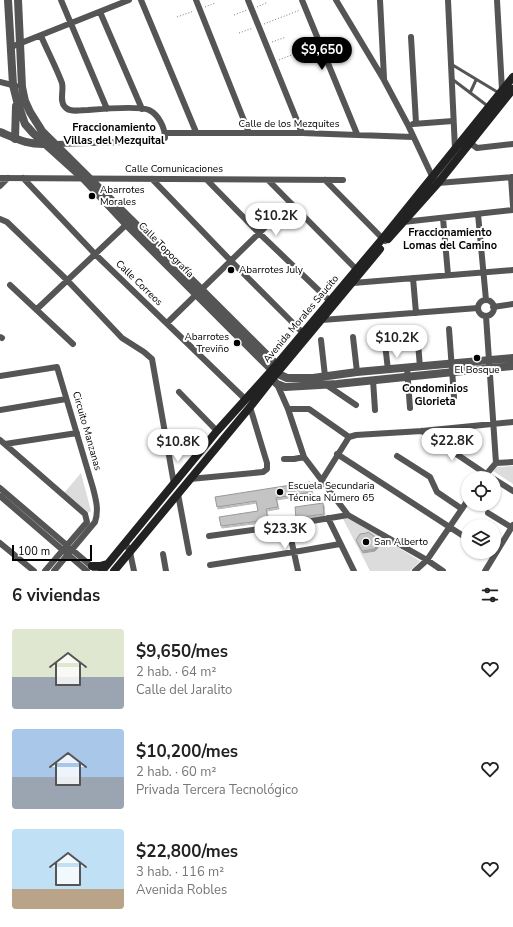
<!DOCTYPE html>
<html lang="es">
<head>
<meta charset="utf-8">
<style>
  body { margin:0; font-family:"Nunito Sans",sans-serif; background:#f6f6f6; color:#222; height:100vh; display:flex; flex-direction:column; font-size:15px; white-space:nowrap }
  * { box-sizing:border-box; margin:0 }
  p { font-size:13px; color:#767676 }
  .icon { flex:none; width:22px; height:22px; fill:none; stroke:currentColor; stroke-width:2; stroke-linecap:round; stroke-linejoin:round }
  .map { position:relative; height:571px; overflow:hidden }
  .details { display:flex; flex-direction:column; background:#fff; flex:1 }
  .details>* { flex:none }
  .buttons { position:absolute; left:461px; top:471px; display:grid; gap:8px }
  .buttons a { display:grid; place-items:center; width:40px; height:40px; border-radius:50%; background:#fff; box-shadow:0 1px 3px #0004; font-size:20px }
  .scale { position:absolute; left:12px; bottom:10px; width:80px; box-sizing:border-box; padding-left:4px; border:2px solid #000; border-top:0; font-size:11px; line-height:14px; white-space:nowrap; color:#000; -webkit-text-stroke:3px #fff; paint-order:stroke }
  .price { position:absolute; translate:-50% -34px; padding:0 9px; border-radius:14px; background:#fff; color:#222; font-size:13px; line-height:26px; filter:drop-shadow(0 1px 2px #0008) }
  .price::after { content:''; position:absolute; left:50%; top:24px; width:12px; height:9px; margin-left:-6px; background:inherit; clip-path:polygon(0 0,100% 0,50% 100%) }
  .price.on { background:#000; color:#fff }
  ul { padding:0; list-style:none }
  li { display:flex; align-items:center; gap:12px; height:100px; padding:0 12px }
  li span { display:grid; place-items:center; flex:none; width:112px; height:80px; border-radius:4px; color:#555 }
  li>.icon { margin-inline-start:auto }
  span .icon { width:48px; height:48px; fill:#fffc; stroke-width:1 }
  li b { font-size:17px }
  h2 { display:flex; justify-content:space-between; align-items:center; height:48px; padding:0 12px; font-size:17px }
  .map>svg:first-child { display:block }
  .green { fill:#dcdcdc }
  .building { fill:#c4c4c4; stroke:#999; filter:url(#shadow) }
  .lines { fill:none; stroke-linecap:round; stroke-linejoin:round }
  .path { stroke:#777; stroke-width:1; stroke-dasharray:1 2; stroke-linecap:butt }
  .service { stroke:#555; stroke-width:3 }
  .minor { stroke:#555; stroke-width:6 }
  .tertiary { stroke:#555; stroke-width:8 }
  .secondary { stroke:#222; stroke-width:8 }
  .poi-dot { fill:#000; stroke:#fff; stroke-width:1.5 }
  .labels { text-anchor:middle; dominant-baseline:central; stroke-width:4; stroke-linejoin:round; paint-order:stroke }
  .street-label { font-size:10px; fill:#000; stroke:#fff }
  .poi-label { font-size:10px; fill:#000; stroke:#fff; text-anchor:start }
  .neighbourhood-label { font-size:11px; font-weight:bold; fill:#000; stroke:#fff }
</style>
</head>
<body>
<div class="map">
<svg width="513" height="571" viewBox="0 0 513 571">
  <defs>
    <filter id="shadow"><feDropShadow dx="1" dy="2" stdDeviation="0" flood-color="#0004"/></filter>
  </defs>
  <rect width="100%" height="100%" fill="#fff"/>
  <path class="green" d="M513,466V484L493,471L497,467Z
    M81,473L91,511L88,513L64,493Z
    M349,517L420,561L410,571H370L343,519Z"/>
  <path class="building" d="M310,482L312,492L276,498L278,507L266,509L268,520L221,526L219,517L258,511L256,501L217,507L215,497Z
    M323,503L324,514L296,518L295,507Z
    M368,532L374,536L377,546L374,549L362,551L356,540L360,534L367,533Z"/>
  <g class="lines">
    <path class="path" d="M205,7L215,3
      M257,7L268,2
      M234,15L247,10
      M177,17L194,11
      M264,24L300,10
      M239,33L253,28
      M272,42L286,37
      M279,60L294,54"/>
    <path class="service" d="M451,64L499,93
      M452,79L489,107
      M470,93L476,80"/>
    <path class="minor" d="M61,0L107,109
      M141,0L196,132
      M196,0L249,133
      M248,0L302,133
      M302,0L357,134
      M336,0L384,80L408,125L432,176L438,183L513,177
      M380,0L384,78
      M448,0L455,149
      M497,0L502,90
      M100,12L142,109
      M41,36C47,50 57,69 62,83C64,91 59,101 65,107C70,113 81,110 88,110C100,109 139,106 149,110C159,115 165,128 165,138L159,141L55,144
      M411,37L416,123
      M11,47L129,0
      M0,82L16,86
      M413,124L453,121
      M165,133H302L413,137
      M470,143L477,148L513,144
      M511,177L513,206
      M0,178L343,180
      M23,178L95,254L245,399
      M152,179L231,261L303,333
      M207,180L259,233L333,304
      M268,180L356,269
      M325,180L385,241
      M0,186L8,178
      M478,214L486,300
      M443,218L448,275
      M0,219L7,222L67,280L122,338L144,352L152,359L174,484
      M403,222L513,210
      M413,278L416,313
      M353,283L513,270
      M10,285L73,344
      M478 308a8 8 0 1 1 16 0a8 8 0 1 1-16 0Z
      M493,307L513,304
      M37,309L129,222
      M322,320L478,308
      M167,323L290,203
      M449,329L454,397
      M417,331L420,367
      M384,335L388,370
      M0,337L2,338
      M353,337L357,372
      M321,340L325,376
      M407,368L410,408
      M0,376L57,367L93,488C96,500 99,510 95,522L54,571
      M373,380L375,410
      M277,384L288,409L304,457L348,515L427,560L443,571
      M325,384L356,405
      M179,392L217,431
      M288,409H309L349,437
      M0,410L66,399
      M422,431L492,478
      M349,437L356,435L422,431L513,422
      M0,440L85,514L87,522L45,571
      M5,444L77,433
      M451,451L453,428
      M337,454L468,539
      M397,456L430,477L437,492L462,509
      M284,459H294L304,457
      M496,463L513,462
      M483,478L496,463L486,316
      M190,479L263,472L267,469V463L250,407
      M494,479L513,491
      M322,480L349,437
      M0,488L97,571
      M178,494L189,553
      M0,496L87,571
      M488,513L511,527
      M328,518L354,571
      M288,525L298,571
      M209,536L288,525L348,515
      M125,542L130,552L134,571
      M0,543L34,571
      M163,554L166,571
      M210,565L294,552L340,544
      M415,571L427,560L468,500
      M485,571L513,525"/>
    <path class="tertiary" d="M8,0L13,85L17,101L25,124L33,133L84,179L127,225L272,370V379L277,384L285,387L337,384L513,366
      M18,0L22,87L25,101L30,112L42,131L277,365L276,373L287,378H313L357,372L513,358
      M0,132C17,139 28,145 47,144
      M15,139L16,106"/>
    <path class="secondary" d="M388,239L438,183L513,89
      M92,566H100L107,564
      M102,571L217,431L272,370L383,238L513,77
      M114,571L250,407L272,379L380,249"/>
  </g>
  <g class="poi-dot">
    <circle cx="92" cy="196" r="4"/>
    <circle cx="231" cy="270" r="4"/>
    <circle cx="237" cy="343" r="4"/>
    <circle cx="477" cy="358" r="4"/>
    <circle cx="280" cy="492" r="4"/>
    <circle cx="366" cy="542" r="4"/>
  </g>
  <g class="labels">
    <g class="street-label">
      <text x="289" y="124">Calle de los Mezquites</text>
      <text x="174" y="169">Calle Comunicaciones</text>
      <text transform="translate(166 250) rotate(45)">Calle Topografía</text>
      <text transform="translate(139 283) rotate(44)">Calle Correos</text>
      <text transform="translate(301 319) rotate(-50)">Avenida Morales Saucito</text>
      <text transform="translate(87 431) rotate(74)">Circuito Manzanas</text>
    </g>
    <g class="poi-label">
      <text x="100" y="190">Abarrotes<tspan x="100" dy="12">Morales</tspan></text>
      <text x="239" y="270">Abarrotes July</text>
      <text x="229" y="337" text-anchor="end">Abarrotes<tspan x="229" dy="12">Treviño</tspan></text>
      <text x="477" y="370" text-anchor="middle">El Bosque</text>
      <text x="288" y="486">Escuela Secundaria<tspan x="288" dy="12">Técnica Número 65</tspan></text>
      <text x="374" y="542">San Alberto</text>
    </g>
    <g class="neighbourhood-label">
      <text x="114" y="127">Fraccionamiento<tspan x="114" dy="13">Villas del Mezquital</tspan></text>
      <text x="450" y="232">Fraccionamiento<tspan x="450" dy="13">Lomas del Camino</tspan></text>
      <text x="435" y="388">Condominios<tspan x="435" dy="13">Glorieta</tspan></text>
    </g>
  </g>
</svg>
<div class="buttons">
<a><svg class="icon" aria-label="locate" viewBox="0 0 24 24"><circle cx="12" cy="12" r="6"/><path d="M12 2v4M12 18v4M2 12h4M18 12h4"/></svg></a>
<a><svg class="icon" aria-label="layers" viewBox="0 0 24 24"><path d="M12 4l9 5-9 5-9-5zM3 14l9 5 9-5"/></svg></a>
</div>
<div class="scale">100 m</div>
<b class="price on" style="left:322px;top:71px">$9,650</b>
<b class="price" style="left:276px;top:237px">$10.2K</b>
<b class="price" style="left:397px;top:359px">$10.2K</b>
<b class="price" style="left:452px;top:462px">$22.8K</b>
<b class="price" style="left:178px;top:463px">$10.8K</b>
<b class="price" style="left:285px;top:550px">$23.3K</b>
</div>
<section class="details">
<h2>6 viviendas<svg class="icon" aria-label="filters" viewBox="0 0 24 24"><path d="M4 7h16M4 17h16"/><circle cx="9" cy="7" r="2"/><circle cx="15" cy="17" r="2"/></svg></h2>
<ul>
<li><span style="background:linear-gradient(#dfe7d0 60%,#9aa5b1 0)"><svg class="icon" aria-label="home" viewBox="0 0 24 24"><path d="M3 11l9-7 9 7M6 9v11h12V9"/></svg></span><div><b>$9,650/mes</b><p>2 hab. · 64 m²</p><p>Calle del Jaralito</p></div><svg class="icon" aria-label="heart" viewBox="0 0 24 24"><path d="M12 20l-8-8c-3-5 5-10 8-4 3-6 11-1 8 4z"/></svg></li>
<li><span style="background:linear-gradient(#a9c7e8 60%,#9aa5b1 0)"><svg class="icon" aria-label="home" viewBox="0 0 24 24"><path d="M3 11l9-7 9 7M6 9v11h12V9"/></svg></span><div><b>$10,200/mes</b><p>2 hab. · 60 m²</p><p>Privada Tercera Tecnológico</p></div><svg class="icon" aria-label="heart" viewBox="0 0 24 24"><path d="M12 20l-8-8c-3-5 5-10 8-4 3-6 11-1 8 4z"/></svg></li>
<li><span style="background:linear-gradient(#bfe0f5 75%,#b9a48a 0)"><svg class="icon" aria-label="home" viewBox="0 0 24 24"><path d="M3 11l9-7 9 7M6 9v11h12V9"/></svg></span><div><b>$22,800/mes</b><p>3 hab. · 116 m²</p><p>Avenida Robles</p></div><svg class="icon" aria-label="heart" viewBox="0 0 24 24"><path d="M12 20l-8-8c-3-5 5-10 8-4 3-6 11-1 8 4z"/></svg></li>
</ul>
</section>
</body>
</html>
